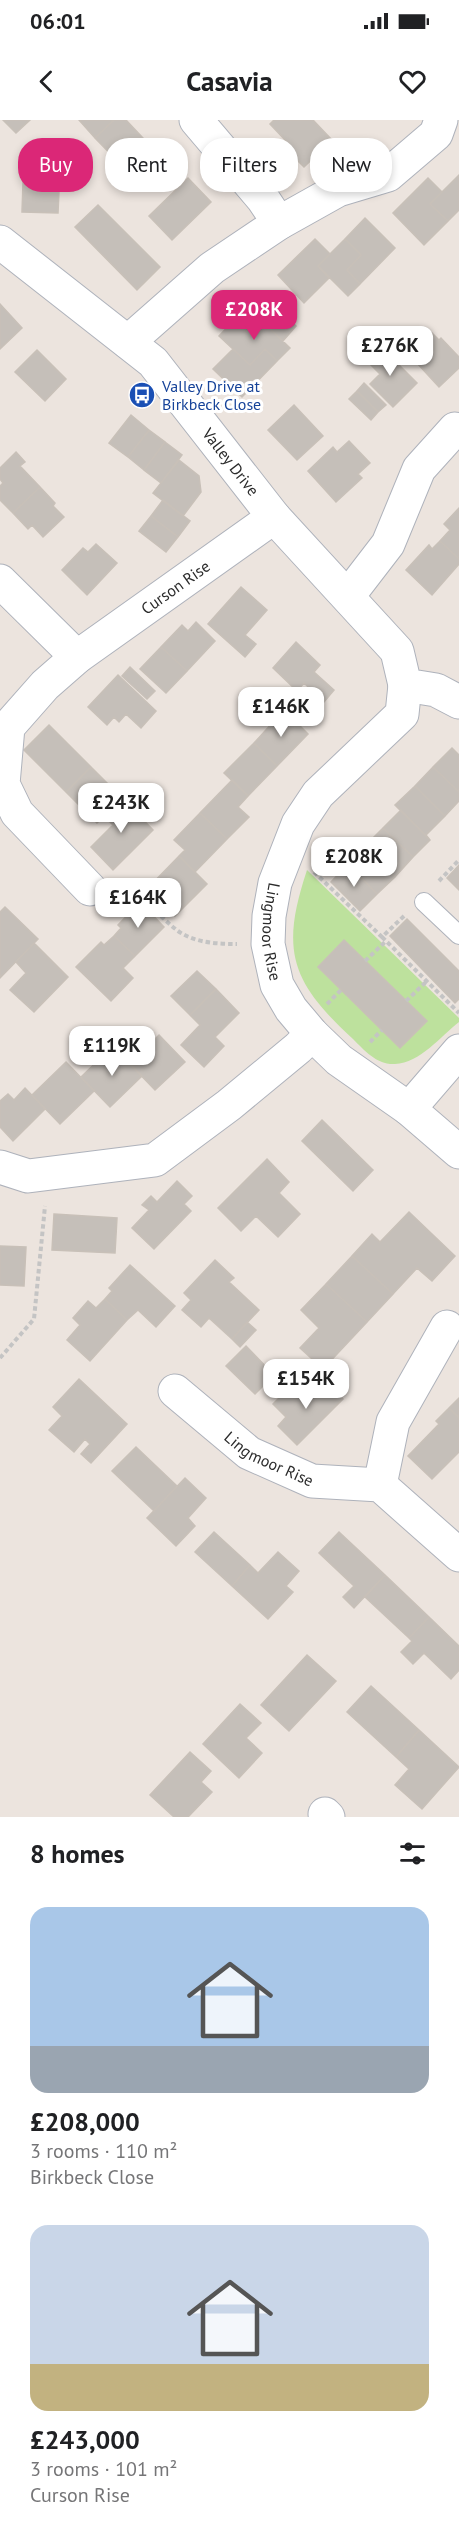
<!DOCTYPE html>
<html lang="en">
<head>
<meta charset="utf-8">
<style>
  body { margin:0; font-family:"PT Sans",sans-serif; background:#f6f6f6; color:#202124; height:100vh; display:flex; flex-direction:column; font-size:22px; white-space:nowrap }
  * { box-sizing:border-box; margin:0 }
  p { font-size:20px; color:#757577 }
  .icon { flex:none; width:33px; height:33px; fill:none; stroke:currentColor; stroke-width:2; stroke-linecap:round; stroke-linejoin:round }
  .map { position:relative; height:1697px; overflow:hidden }
  .panel { display:flex; flex-direction:column; background:#fff; flex:1 }
  .panel>* { flex:none }
  .hud { position:absolute; left:18px; top:18px; width:423px; height:54px; display:flex; gap:12px }
  .price { position:absolute; translate:-50% -51px; padding:0 14px; border-radius:12px; background:#fff; color:#222; font-size:20px; line-height:39px; filter:drop-shadow(0 2px 3px #0008) }
  .price::after { content:''; position:absolute; left:50%; top:36px; width:18px; height:14px; margin-left:-9px; background:inherit; clip-path:polygon(0 0,100% 0,50% 100%) }
  .price.current { background:#db2777; color:#fff }
  ul { padding:0; list-style:none }
  li { display:grid; align-content:center; gap:12px; height:318px; padding:0 30px }
  li span { display:grid; place-items:center; height:186px; border-radius:18px; color:#555 }
  li>.icon { margin-inline-start:auto }
  span .icon { width:108px; height:108px; fill:#fffc; stroke-width:1 }
  li b { font-size:26px }
  h2 { display:flex; justify-content:space-between; align-items:center; height:72px; padding:0 30px; font-size:26px }
  .pill { padding:0 21px; border-radius:24px; background:#fff; box-shadow:0 3px 9px #0003; font-size:21px; line-height:54px }
  .pill.current { background:#db2777; color:#fff }
  .status { display:flex; justify-content:space-between; align-items:center; height:42px; padding:0 30px; background:#fff; direction:ltr }
  .status svg { height:16px; fill:currentColor }
  header { display:flex; justify-content:space-between; align-items:center; height:78px; padding:0 30px; background:#fff; font-size:27px; font-weight:800 }
  .map>svg:first-child { display:block }
  .green { fill:#bde19d }
  .building { fill:#c5bfb9; stroke:#c8c0b8; stroke-width:1.5 }
  .lines { fill:none; stroke-linecap:round; stroke-linejoin:round }
  .lane-casing { stroke:#aeb2bb; stroke-width:20 }
  .street-casing { stroke:#aeb2bb; stroke-width:35 }
  .path { stroke:#c4c4c4; stroke-width:4; stroke-dasharray:4.5 3; stroke-linecap:butt }
  .lane { stroke:#fff; stroke-width:18 }
  .street { stroke:#fff; stroke-width:33 }
  .labels { text-anchor:middle; dominant-baseline:central; stroke-width:6; stroke-linejoin:round; paint-order:stroke }
  .transit-label { font-size:16px; fill:#164399; stroke:#fff; text-anchor:start }
  .street-label { font-size:16px; fill:#2b2b2b; stroke:#fff }
</style>
</head>
<body>
<div class="status"><b>06:01</b><svg viewBox="0 0 49 12"><path d="M0 12V9h3v3zM5 12V6h3v6zM10 12V3h3v9zM15 12V0h3v12zM26 1h20v11H26zM47 4h2v5h-2z"/></svg></div>
<header><svg class="icon" aria-label="back" viewBox="0 0 24 24"><path d="M15 5l-7 7 7 7"/></svg>Casavia<svg class="icon" aria-label="heart" viewBox="0 0 24 24"><path d="M12 20l-8-8c-3-5 5-10 8-4 3-6 11-1 8 4z"/></svg></header>
<div class="map">
<svg width="459" height="1697" viewBox="0 0 459 1697">
  <rect width="100%" height="100%" fill="#ece4de"/>
  <path class="green" d="M307,750L459,898V902C441,916 420,943 395,944C377,945 365,931 353,919C291,862 280,831 307,750Z"/>
  <path class="building" d="M3,0H30L16,13Z
    M79,0H114L95,18Z
    M114,0H126L158,34L134,58L95,18Z
    M274,0H313L332,20L304,47L282,25L286,21L270,4Z
    M24,34L62,36L61,40L74,41L73,71H59L58,93L22,92Z
    M459,55V90L448,101L430,84Z
    M188,58L211,82L172,120L149,96Z
    M428,58L442,72L430,84L448,101L424,125L393,93Z
    M98,85L160,147L137,170L75,107Z
    M365,98L395,128L360,164L347,150L361,135L345,119Z
    M315,119L330,134L318,146L329,158L304,183L278,155Z
    M345,119L361,135L347,150L360,164L348,176L318,146Z
    M261,172L296,206L283,221L260,199L248,212L235,199Z
    M0,184L22,208L0,229Z
    M235,199L248,212L260,199L290,228L277,241L265,229L250,245L219,216Z
    M431,212L439,220L441,218L459,237V248L439,267L416,242L427,232L418,223Z
    M379,225L417,263L393,287L370,264L380,254L365,239Z
    M233,229L250,245L265,229L277,241L242,277L213,249Z
    M37,230L66,259L45,281L15,252Z
    M364,263L386,285L378,292L357,271Z
    M357,271L378,292L371,300L349,279Z
    M294,285L323,316L297,340L268,310Z
    M131,295L149,310L128,337L109,323Z
    M149,310L165,322L144,350L128,337Z
    M349,321L370,343L358,354L362,358L336,382L308,351L333,327L337,332Z
    M165,322L182,335L161,363L144,350Z
    M16,332L25,342L20,346L40,367L13,393L0,380V366L3,363L0,359V348Z
    M179,340L199,356L201,372L183,396L153,373Z
    M40,367L55,383L53,386L64,397L43,417L32,405L28,409L13,393Z
    M163,380L190,401L178,417L151,396Z
    M459,388V439L440,421L450,410L444,404Z
    M151,396L178,417L166,432L139,411Z
    M440,421L459,439V444L432,475L406,450L429,425L432,429Z
    M96,424L117,443L87,475L62,450L83,428L88,432Z
    M241,467L267,490L245,515L256,524L245,537L208,504Z
    M196,502L215,521L187,551L161,527L182,505L188,511Z
    M296,522L320,545L314,552L334,570L324,582L304,563L297,571L273,548Z
    M161,527L187,551L166,573L140,549Z
    M130,547L155,571L147,579L122,556Z
    M118,555L156,591L141,608L126,594L119,602L114,597L107,605L88,587Z
    M284,590L308,614L277,646L254,623Z
    M49,605L91,647L66,672L24,630Z
    M254,623L277,646L248,676L224,653Z
    M452,628L459,635V672L433,647Z
    M91,647L122,678L97,703L66,672Z
    M433,647L459,672V681L445,696L415,666Z
    M232,660L248,676L238,687L249,697L227,719L200,693Z
    M415,666L445,696L426,715L430,720L395,685Z
    M122,678L153,710L113,750L91,727L113,705L104,696Z
    M401,690L430,720L413,737L383,708Z
    M200,693L227,719L195,752L179,736L185,730L174,720Z
    M383,708L413,737L395,757L364,727Z
    M364,727L395,757L377,774L348,744Z
    M179,736L207,764L175,796L147,769Z
    M348,744L377,774L360,791L331,762Z
    M459,745V770L447,758Z
    M140,782L164,807L135,836L114,816L121,808L118,805Z
    M5,787L38,819L0,858V792Z
    M407,799L459,851V879L455,883L390,816Z
    M114,816L135,836L123,848L133,858L111,881L76,847L101,822L104,825Z
    M344,820L427,901L400,928L318,847Z
    M34,823L68,857L34,892L10,870L26,853L16,842Z
    M197,851L216,869L190,895L171,876Z
    M216,869L239,893L215,917L224,926L204,947L181,925L200,905L190,895Z
    M159,915L185,942L155,970L130,944Z
    M113,926L142,956L110,987L81,957Z
    M66,942L94,971L60,1004L32,975Z
    M25,968L45,989L13,1021L0,1007V981L8,974L14,980Z
    M322,1000L373,1050L353,1071L302,1021Z
    M267,1039L289,1062L279,1073L300,1094L278,1117L256,1096L241,1111L218,1088Z
    M177,1061L192,1076L184,1084L191,1091L154,1129L132,1108L149,1090L142,1085L151,1076L157,1082Z
    M409,1092L455,1136L432,1161L417,1148L393,1174L352,1136L372,1114L380,1122Z
    M54,1094L117,1098L115,1133L52,1130Z
    M0,1126L26,1127L24,1166L0,1165Z
    M352,1136L393,1174L367,1202L326,1164Z
    M215,1140L234,1158L229,1162L259,1190L232,1219L209,1198L201,1207L182,1190L191,1180L184,1173Z
    M130,1145L175,1186L156,1207L138,1190L127,1200L105,1179L112,1171L109,1168Z
    M326,1164L367,1202L323,1249L300,1228L319,1208L301,1190Z
    M105,1179L127,1200L90,1241L67,1220L80,1205L73,1198L88,1181L96,1188Z
    M247,1202L256,1210L240,1227L232,1219Z
    M246,1226L274,1255L255,1274L226,1246Z
    M79,1259L127,1304L91,1343L81,1334L90,1324L85,1319L74,1332L49,1310L62,1296L53,1287Z
    M323,1260L343,1279L297,1325L278,1306L286,1297L273,1284L293,1264L306,1277Z
    M459,1278V1298L449,1288Z
    M449,1288L459,1298V1332L432,1359L408,1336L439,1304L436,1301Z
    M136,1327L177,1366L154,1391L112,1351Z
    M185,1358L206,1378L188,1398L195,1406L176,1426L147,1398Z
    M214,1412L250,1445L232,1466L195,1432Z
    M339,1412L385,1455L354,1488L343,1477L354,1466L319,1433Z
    M278,1432L299,1451L286,1466L293,1472L268,1499L232,1466L250,1445L258,1453Z
    M385,1455L429,1497L409,1518L365,1477Z
    M429,1497L459,1526V1550L451,1559L424,1533L413,1544L401,1532L412,1521L409,1518Z
    M307,1535L336,1561L289,1611L261,1585Z
    M371,1566L419,1610L396,1637L347,1592Z
    M240,1584L261,1603L246,1618L262,1633L239,1658L203,1624Z
    M419,1610L459,1647L422,1689L395,1665L409,1649L396,1637Z
    M190,1632L211,1651L201,1662L212,1672L188,1697H174L150,1675Z"/>
  <g class="lines">
    <defs>
      <path id="lane" d="M424,782L459,815"/>
      <g id="street">
        <path d="M196,0L263,79L279,103"/>
        <path id="s1" d="M0,122L153,242L274,397L397,531L405,565L436,570L459,582"/>
        <path d="M128,222L212,148L279,103L338,70L388,55L436,14L441,0"/>
        <path d="M0,461L77,537"/>
        <path d="M348,476L388,424L419,349L455,309"/>
        <path id="s2" d="M405,565L402,594L318,674L298,704L275,763L269,796L268,824L277,865L291,889L312,914L339,940L409,989L459,1032"/>
        <path id="s3" d="M90,769L17,693L3,664L8,607L45,565L77,537L274,397"/>
        <path d="M409,989L459,931"/>
        <path d="M0,1047L28,1056L155,1040L229,985L298,928L312,914"/>
        <path id="s4" d="M175,1271L249,1333L312,1361L380,1365L459,1435"/>
        <path d="M380,1365L393,1302L447,1207"/>
        <path d="M325,1694L328,1697"/>
      </g>
    </defs>
    <use href="#lane" class="lane-casing"/>
    <use href="#street" class="street-casing"/>
    <path class="path" d="M314,752L382,817L404,796
      M122,761C144,775 158,796 178,811C195,823 218,824 237,824
      M439,761L459,740
      M382,817L459,893
      M365,841L386,821
      M406,881L427,861
      M327,884L341,870
      M370,922L382,910
      M0,1238L34,1199L45,1086"/>
    <use href="#lane" class="lane"/>
    <use href="#street" class="street"/>
  </g>
  <defs>
    <symbol id="bus-disc" viewBox="-11 -11 22 22"><circle r="9.5" fill="#1a4fb4" stroke="#fff"/><path d="M-5-6H5V4H4V6H2V4H-2V6H-4V4H-5ZM-3.5-4V0h7V-4ZM-3.5 1.2v1.5H-2V1.2ZM2 1.2v1.5H3.5V1.2Z" fill="#fff"/></symbol>
  </defs>
  <g fill-rule="evenodd">
    <use href="#bus-disc" x="127" y="260" width="30" height="30"/>
  </g>
  <g class="labels">
    <g class="transit-label">
      <text x="162" y="266">Valley Drive at<tspan x="162" dy="18">Birkbeck Close</tspan></text>
    </g>
    <g class="street-label">
      <text stroke="none"><textPath href="#s1" startOffset="321">Valley Drive</textPath></text>
      <text stroke="none"><textPath href="#s3" startOffset="414">Curson Rise</textPath></text>
      <text stroke="none"><textPath href="#s2" startOffset="294">Lingmoor Rise</textPath></text>
      <text stroke="none"><textPath href="#s4" startOffset="117">Lingmoor Rise</textPath></text>
    </g>
  </g>
</svg>
<b class="price current" style="left:254px;top:221px">£208K</b>
<b class="price" style="left:390px;top:257px">£276K</b>
<b class="price" style="left:281px;top:618px">£146K</b>
<b class="price" style="left:121px;top:714px">£243K</b>
<b class="price" style="left:354px;top:768px">£208K</b>
<b class="price" style="left:138px;top:809px">£164K</b>
<b class="price" style="left:112px;top:957px">£119K</b>
<b class="price" style="left:306px;top:1290px">£154K</b>
<div class="hud">
<a class="pill current">Buy</a>
<a class="pill">Rent</a>
<a class="pill">Filters</a>
<a class="pill">New</a>
</div>
</div>
<section class="panel">
<h2>8 homes<svg class="icon" aria-label="filters" viewBox="0 0 24 24"><path d="M4 7h16M4 17h16"/><circle cx="9" cy="7" r="2"/><circle cx="15" cy="17" r="2"/></svg></h2>
<ul>
<li><span style="background:linear-gradient(#a9c7e8 75%,#9aa5b1 0)"><svg class="icon" aria-label="home" viewBox="0 0 24 24"><path d="M3 11l9-7 9 7M6 9v11h12V9"/></svg></span><div><b>£208,000</b><p>3 rooms · 110 m²</p><p>Birkbeck Close</p></div></li>
<li><span style="background:linear-gradient(#c9d6e8 75%,#c2b280 0)"><svg class="icon" aria-label="home" viewBox="0 0 24 24"><path d="M3 11l9-7 9 7M6 9v11h12V9"/></svg></span><div><b>£243,000</b><p>3 rooms · 101 m²</p><p>Curson Rise</p></div></li>
</ul>
</section>
</body>
</html>
